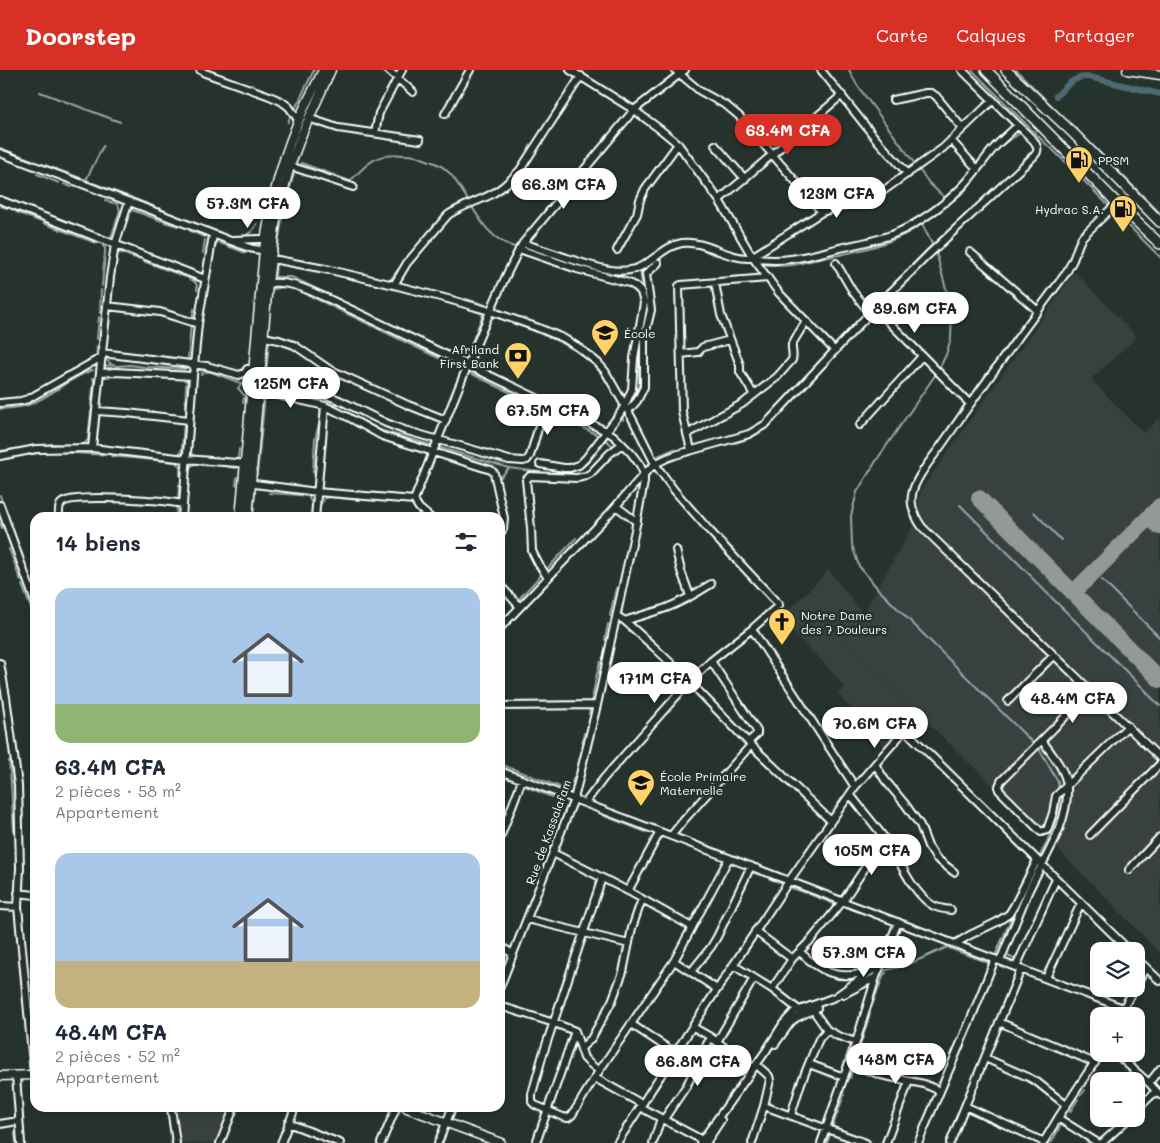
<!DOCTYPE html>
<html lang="fr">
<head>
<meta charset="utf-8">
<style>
  body { margin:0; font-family:Mali,sans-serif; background:#f2f2f3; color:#1f2937; height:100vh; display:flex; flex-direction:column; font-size:19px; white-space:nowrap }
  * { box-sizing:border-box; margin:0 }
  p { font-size:16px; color:#747a83 }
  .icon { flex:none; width:28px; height:28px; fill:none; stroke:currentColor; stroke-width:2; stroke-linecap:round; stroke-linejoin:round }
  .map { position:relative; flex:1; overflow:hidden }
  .sheet { position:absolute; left:30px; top:442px; width:475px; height:600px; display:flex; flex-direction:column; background:#fff; border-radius:15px; box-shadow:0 2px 8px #0003 }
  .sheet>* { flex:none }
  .tools { position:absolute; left:1090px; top:872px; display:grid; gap:10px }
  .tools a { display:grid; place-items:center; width:55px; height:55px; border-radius:10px; background:#fff; box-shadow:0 2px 8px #0003; font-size:25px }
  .price { position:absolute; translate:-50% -42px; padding:0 11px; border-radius:18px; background:#fff; color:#222; font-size:16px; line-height:32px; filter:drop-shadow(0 1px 2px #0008) }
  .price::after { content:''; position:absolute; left:50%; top:30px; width:15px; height:11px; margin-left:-8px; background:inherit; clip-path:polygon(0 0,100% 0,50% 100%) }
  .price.selected { background:#d93025; color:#fff }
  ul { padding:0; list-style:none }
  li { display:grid; align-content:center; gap:10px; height:265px; padding:0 25px }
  li span { display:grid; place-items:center; height:155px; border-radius:15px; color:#555 }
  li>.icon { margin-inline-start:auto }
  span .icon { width:90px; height:90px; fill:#fffc; stroke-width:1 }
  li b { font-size:21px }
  h2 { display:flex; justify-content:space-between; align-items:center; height:60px; padding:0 25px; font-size:21px }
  header { display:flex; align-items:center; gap:30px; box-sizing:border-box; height:70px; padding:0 25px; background:#d93025; color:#fff }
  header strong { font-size:24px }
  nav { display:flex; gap:28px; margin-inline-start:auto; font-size:18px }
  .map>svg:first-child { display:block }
  .built { fill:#38403f }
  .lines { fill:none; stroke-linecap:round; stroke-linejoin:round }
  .stream { stroke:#95a6ac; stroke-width:2 }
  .canal { stroke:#4e6a74; stroke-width:6 }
  .taxiway { stroke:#929996; stroke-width:16 }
  .minor-casing { stroke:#fff; stroke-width:10 }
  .major-casing { stroke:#fff; stroke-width:11 }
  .highway-casing { stroke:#fff; stroke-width:12 }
  .minor { stroke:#26332d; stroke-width:6 }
  .major { stroke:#26332d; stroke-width:8 }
  .highway { stroke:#26332d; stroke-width:9 }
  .labels { text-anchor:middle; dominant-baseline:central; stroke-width:5; stroke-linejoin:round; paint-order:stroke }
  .poi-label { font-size:12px; fill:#fff; stroke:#26332d; text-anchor:start }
  .street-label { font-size:12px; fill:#fff; stroke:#26332d }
</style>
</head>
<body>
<header>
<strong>Doorstep</strong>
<nav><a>Carte</a><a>Calques</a><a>Partager</a></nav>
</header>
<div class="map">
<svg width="1160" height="1073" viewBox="0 0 1160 1073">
  <rect width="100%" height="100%" fill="#26332d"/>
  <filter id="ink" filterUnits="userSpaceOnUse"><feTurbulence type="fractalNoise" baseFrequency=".02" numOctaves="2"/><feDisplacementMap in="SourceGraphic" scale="10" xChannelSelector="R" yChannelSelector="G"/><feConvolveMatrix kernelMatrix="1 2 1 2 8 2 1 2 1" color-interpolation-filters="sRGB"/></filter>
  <g filter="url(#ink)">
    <path class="built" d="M1075,202L1137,267L1091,309L1143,363L1160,348V883L1044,765L843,571L922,648L907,661L890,669L883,676L838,624L845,617L819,588L779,550L829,500L863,544L920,443L918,435L919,427L922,418Z
      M176,1038H229L214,1073H180Z"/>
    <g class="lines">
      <path class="stream" d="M849,0L857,15L929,113L946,129
        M972,0L1049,77
        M1016,0L1071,55
        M40,22L120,52
        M294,41L314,0
        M288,52L291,45
        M1073,56L1160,143
        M998,77L1019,64
        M0,78L35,91
        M1051,78L1160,187
        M1023,90L1030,83
        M301,93L350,111C363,99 371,87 390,85C395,84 400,85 405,85C414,85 420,87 427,90C433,92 439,94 444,98C450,103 455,109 459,116C476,141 485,169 517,178
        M42,94L89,111
        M37,104L59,113
        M86,110L103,76
        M93,113L153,136
        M64,114L72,117
        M105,130L113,133
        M949,133L964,122L989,89
        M0,136L7,138
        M159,138L163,140
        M132,140L162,151
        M16,142L39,151
        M259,142L260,134
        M164,152L178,156
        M43,153L96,173
        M436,154L446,142L459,135
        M922,154L936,182L952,241L951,268L946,285L938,301L878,388L857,422L851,446L852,475L859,496L879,520L1034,674
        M190,161L205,167
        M245,166L252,161L257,154
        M106,169L110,167L112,165L120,140L118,135L115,133
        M937,171L973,138
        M220,173L246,183
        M699,177L712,184L730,188
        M214,178V175L217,173
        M939,180L950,168
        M277,181L283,142L295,100
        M413,181L431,160
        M116,183H122L138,189
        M203,183L205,170
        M546,185L558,188L567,192
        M658,189L673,179
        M739,190L754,193
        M143,191L186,207
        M307,192L322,195
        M276,194L275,207H291L300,211L458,286L467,283L468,282L483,244L464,237
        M279,194L291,196
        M761,194C774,196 789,197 801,193C840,184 894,178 925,151
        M910,197L935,172
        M506,199L517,174
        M640,201L643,221
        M916,201L936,182
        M598,202C620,206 633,208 652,193
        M340,206L411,223
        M188,208C195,211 198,213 197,220
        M388,211L390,210L404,192
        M895,212L904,204
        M399,213L447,225
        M102,216L105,182V178L103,176
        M274,219L283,217L296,219L455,296
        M466,229L489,236L497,219
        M877,230L889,218
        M493,237L521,249
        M100,243L101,220
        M490,248L495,247L502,249C540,264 587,276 608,314
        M192,249L194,239
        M643,258L647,236
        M97,269L99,247
        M103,286L112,295
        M474,287L478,295L481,297
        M96,289L97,276
        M185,292L188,289L191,253
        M104,296L112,295L117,296L130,295L144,297L185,299
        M483,298L576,343
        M198,300L211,302L243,314
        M468,302L542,338
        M266,304L269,271
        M201,305L205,300L203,298
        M185,308L187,310L186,317
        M271,311L274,316
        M242,313L238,318L244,325
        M266,316L325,331L380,360L509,398L553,404
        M243,333L244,328
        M91,336L94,310L92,308
        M628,337L636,324L639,315V277
        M185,338L186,318
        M0,339C10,338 21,338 31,334C53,325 70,307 93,300
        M546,340L576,354
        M623,343V350
        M577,355L600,366
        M611,362L618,351
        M751,368L762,361L768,356
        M606,370L615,378
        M735,373L748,369
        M42,375L54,374L69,375
        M82,375L86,372L88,369L91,341
        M721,376L726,375
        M190,380L191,383L196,387
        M0,381L30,377
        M59,382L106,385
        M175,385L179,384L182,379L184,351
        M15,386L47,382
        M111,386L175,392L180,396V405
        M658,386L674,379
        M236,390L238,388L239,379
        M201,395L212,396
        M229,397L236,398
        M313,402L315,369L322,343
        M560,404C586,402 595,386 608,366
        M257,405L265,325
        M188,408L190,397L195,394H199
        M497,411L509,398
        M236,415L237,407
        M269,423L286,424
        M287,424L308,426L312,434L311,448
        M0,425L3,435
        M178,431L179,415
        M960,435L996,471
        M1034,442L1061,470
        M176,446L177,435
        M253,448L255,422
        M319,448L320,435L325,428L331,427L358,430
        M0,453L2,458
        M997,472L1031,506
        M9,479L16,497
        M16,498L18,504
        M546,500L576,468
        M19,505L21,511
        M1032,508L1049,525
        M1102,510L1160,568
        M22,515L35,549
        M1050,526L1147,622
        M517,531L542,504
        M621,545L625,523
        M610,546L616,518
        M505,558L510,552
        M617,561L620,549
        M605,570L608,554
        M595,612L600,592
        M1147,623L1160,636
        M589,644L595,614
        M1038,677L1058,712L1059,720
        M581,680L584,663
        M9,691L11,713L14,763
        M500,694L565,719C571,718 573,710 575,705
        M500,706L503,708
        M522,715L557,729
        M602,745L646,762
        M1039,788C1048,768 1062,747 1059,725
        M751,802L760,805
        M770,809L782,813
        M809,824L837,835
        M769,848L789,817L806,823
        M949,878L991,894
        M1005,885L1017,890
        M995,886L1015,840
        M743,887L747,881
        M733,902L739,892
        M879,902L907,895L952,875
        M871,938L884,904L886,903
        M665,986L673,975
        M1102,990L1105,984
        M654,1003L664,988
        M850,1008L870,944
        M19,1017L23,1011
        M1081,1025L1085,1020
        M645,1037L674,993
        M1070,1042L1078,1029
        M634,1053L638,1048
        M832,1058L844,1025
        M15,1063L16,1073
        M827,1073L831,1062
        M1051,1073L1062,1053"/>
      <path class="canal" d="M1056,26C1067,16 1073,6 1089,7L1160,24"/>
      <path class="taxiway" d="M979,428L1160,610
        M1149,447L1160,457
        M1073,523L1160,436"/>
      <defs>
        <path id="minor" d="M200,0L205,3L267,25L281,31L289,37L299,51
          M388,0L413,22
          M570,0L634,40L661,60L678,74L719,130L753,188L779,223L835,281
          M675,0L700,21L727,36L739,46L822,142
          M821,0L876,69L908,104
          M893,30L926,23H931L936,26L963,59
          M445,44L470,0
          M308,48L338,58L420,70
          M375,63L379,43L402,0
          M951,70L977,99
          M715,75L745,109
          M0,83C54,103 107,123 161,144C183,153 206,161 228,170C246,176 248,180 268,180
          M290,96L353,117
          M0,130L205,209
          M719,130L842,25
          M1117,133L1082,167L1078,176L1073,190L1066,203C1024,259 983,315 943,373C934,386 914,409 912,425C910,437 915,447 922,457L1160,688
          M233,170L259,169H273
          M523,173C538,178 552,183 567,188C588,194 612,205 635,199C652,194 663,176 682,173C705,170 727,189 750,188L822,142L864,129L883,121L943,78L993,30
          M519,179L577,199L629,213L636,217L641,222L644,233L634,288L632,319L625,335L619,345L586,388L579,395L570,398H564L540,394
          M617,180L637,144L640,130L645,119L678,74
          M970,182L1038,241
          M753,188C782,194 809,186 836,179C856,174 877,171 896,163C918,154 944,135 962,117C973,106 983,91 993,79C1001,70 1010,63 1018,55
          M266,190H278L330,200L394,215L448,229L490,241L536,257L563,268L578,277L598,293L605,301L633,350L655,394L674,420L708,459L779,535L752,559L711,591L690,611L604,708L585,733
          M836,193L853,222L870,243
          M715,213L721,245L740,295V302L754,325
          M265,214C289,209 307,220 329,229L606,361L614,366L631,383L640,395L644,404V412L635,460L597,635L574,729L500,917
          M394,215L407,193L448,145C461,136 476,132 490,125C502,119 511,110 520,100L581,6
          M107,236L160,242L198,254
          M883,246L970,334
          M264,267L279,270L294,275L329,299L408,335L446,350
          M102,283L207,296L239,305L245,303L247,299H253
          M681,284L698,282L703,277L730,270
          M100,303L115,302L193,306
          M261,305L319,322L339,330L386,353L404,360L509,390L523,391L527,390L530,386L546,332
          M259,323L273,324L325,336L348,347L382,366L491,400L494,403L504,448L503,459L500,464
          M0,333L21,331L28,329L102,287
          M97,341L127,343L189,350
          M628,341L637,331L644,317V269L651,240L646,204L658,193
          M860,355L922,286
          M687,364L742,334L777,307L792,290C794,284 791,279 792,274L806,251
          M92,378L110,207L115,175L129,131
          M691,380L682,342L679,216L681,215L768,208
          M0,386L36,379L92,378L186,389L249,394
          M247,413L317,422L414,430L419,438L431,448
          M414,430C436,374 458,318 481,263C494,233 506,202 523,173L634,40L685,0
          M0,435L35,532
          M616,436L637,452
          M59,448C59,443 58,436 62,433C70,425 135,429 148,430C159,430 171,432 183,434
          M182,448L193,306L198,254L213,165
          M315,448L325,336
          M676,480L681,501L690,526
          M548,508L538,493L532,481L531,458L526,410L530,406L577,408L586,406L591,403L609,384L622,374
          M500,515L520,537
          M617,546L625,551L655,578L676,598L751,675L831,751
          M625,551C638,546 652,543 666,538C682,532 697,523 711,514
          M500,558L609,444L644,404L655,394L667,388L675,385L749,364L766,354L870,243L928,185L1034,86C1039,81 1038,77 1034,71L962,0
          M752,559L855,717
          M711,591L757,661V664L748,672
          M0,593L6,627L18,715L20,798L18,837L34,1005
          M1091,621L1001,711L999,716V720L1041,762L1047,760L1053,743L1056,726L1128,656
          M1008,631L1054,585
          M500,636L597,635
          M875,694L885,710L905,734L920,755L928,776L936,788L954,802
          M500,701L1123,938
          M850,724C863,742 878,758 890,776C902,795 911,819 929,833C935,838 943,839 951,840
          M1090,765L1160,694
          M671,766L684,750L751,675
          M500,768L522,710
          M553,783L628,821L692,857
          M1129,800L1160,767
          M602,808L543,984L532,1024V1032L535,1035L563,1047L568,1048L572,1045L599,1001L674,891L729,788
          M628,821L660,762
          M18,823L35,825
          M0,836L18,837
          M527,849L629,874
          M755,861L792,889
          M955,874L970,865L997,852L1009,844L1014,836L1037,790
          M500,876L513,884
          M800,882C820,901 837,911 866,902
          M1136,888L1160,911
          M674,891L717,919
          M1000,891C1010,867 1019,843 1029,820C1044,788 1069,754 1067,717C1066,699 1051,684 1042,670
          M733,895L772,919L799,940
          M1016,897L1056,809
          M691,902L711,877L717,867L751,796
          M1046,908L1081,833
          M1136,915L1146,897
          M772,919L792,889L811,870L843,831L884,769
          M844,924L876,907
          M500,936L554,953L575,961L584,988L588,992L599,1001
          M813,940L827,960L838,966L856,972
          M1119,946L1134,919
          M999,952L1095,993
          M631,954L675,983
          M693,957L709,966L753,998
          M717,972L728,953L754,908
          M775,974L791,952L796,948L817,938
          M581,978L591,969L612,931L623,902L632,858L642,829
          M1116,984L1149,1013L1160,1025
          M985,988L1028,1007L1037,1012L1066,1035
          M849,993L881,1005L909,1011
          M809,994L844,1007
          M16,1006L21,1073
          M595,1008L642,1034
          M1149,1013L1160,999
          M764,1036L866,1073
          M965,1036L1044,1072
          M640,1037L702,1070
          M171,1038L176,1073
          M1136,1040L1156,1021
          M791,1045L801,1013L816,976L819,969L827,960
          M1058,1048L1098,1073
          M664,1049L687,1015L708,972L712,968
          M288,1053L340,1073
          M0,1054L18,1051
          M220,1073L234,1038
          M281,1073L295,1038
          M381,1073L396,1038
          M438,1073L452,1038
          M536,1073L575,961
          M617,1073L675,983L789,811L855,717L904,661H906L1130,881
          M653,1073L661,1048
          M700,1073L766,981L783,954L794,942L835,927L873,900
          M706,1073L721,1050
          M752,1073L764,1036L770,1010L769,1006L759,997
          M821,1073L856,972L876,907L898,852
          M886,1073L909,1011L924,1014L940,1021
          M918,1073L970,951L995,889
          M950,1073L1021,899
          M1043,1073L1058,1048L1100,984
          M1102,1073L1128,1049"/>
        <path id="major" d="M1127,0L1160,5
          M240,448L264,180C270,132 284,82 304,38C310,25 317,13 323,0
          M248,448L268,213L276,149L290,96L302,64L331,0
          M0,1006L35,1005
          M407,1038L501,1073"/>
        <path id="highway" d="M986,0L1117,133L1160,174
          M1006,0L1074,64L1160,152"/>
      </defs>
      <use href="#minor" class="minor-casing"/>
      <use href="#major" class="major-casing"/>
      <use href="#highway" class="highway-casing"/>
      <use href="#minor" class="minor"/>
      <use href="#major" class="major"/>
      <use href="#highway" class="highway"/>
    </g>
  </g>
  <defs>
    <symbol id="fuel-pin" viewBox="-11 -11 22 30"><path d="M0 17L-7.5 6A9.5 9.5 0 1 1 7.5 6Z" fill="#ffd166" stroke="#26332d"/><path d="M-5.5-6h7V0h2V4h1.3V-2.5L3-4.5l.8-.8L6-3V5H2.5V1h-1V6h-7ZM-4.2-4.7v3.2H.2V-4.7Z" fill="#111"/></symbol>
    <symbol id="school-pin" viewBox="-11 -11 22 30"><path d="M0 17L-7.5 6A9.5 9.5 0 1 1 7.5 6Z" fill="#ffd166" stroke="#26332d"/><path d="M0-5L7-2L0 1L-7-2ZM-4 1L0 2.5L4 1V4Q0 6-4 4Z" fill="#111"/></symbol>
    <symbol id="bank-pin" viewBox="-11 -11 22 30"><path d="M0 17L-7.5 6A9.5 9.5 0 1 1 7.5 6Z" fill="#ffd166" stroke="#26332d"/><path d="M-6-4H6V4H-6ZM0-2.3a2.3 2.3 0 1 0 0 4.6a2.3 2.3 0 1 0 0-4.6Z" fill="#111"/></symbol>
    <symbol id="church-pin" viewBox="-11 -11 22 30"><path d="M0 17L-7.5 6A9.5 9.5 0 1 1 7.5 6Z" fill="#ffd166" stroke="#26332d"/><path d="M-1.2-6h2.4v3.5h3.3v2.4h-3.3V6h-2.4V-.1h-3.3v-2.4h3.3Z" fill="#111"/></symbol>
  </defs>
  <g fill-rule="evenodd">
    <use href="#fuel-pin" x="1063" y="74" width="32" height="43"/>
    <use href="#fuel-pin" x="1107" y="123" width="32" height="43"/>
    <use href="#school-pin" x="589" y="247" width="32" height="43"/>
    <use href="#bank-pin" x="502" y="270" width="32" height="43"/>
    <use href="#church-pin" x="766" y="536" width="32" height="43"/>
    <use href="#school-pin" x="625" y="697" width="32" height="43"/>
  </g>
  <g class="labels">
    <g class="poi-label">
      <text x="1098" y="90">PPSM</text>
      <text x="1104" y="139" text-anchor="end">Hydrac S.A.</text>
      <text x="624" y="263">École</text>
      <text x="499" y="279" text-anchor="end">Afriland<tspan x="499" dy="14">First Bank</tspan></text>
      <text x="801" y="545">Notre Dame<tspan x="801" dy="14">des 7 Douleurs</tspan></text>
      <text x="660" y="706">École Primaire<tspan x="660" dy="14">Maternelle</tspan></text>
    </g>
    <g class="street-label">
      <text transform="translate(548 762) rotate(-70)">Rue de Kassalafam</text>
    </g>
  </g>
</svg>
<div class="tools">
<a><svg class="icon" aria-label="layers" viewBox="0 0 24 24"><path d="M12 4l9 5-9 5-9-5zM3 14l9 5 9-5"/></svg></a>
<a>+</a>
<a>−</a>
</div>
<b class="price selected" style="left:788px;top:86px">63.4M CFA</b>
<b class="price" style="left:564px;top:140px">66.3M CFA</b>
<b class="price" style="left:837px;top:149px">123M CFA</b>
<b class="price" style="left:248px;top:159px">57.3M CFA</b>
<b class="price" style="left:915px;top:264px">89.6M CFA</b>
<b class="price" style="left:291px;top:339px">125M CFA</b>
<b class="price" style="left:548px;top:366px">67.5M CFA</b>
<b class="price" style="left:655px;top:634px">171M CFA</b>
<b class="price" style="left:1073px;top:654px">48.4M CFA</b>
<b class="price" style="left:875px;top:679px">70.6M CFA</b>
<b class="price" style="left:872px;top:806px">105M CFA</b>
<b class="price" style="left:864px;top:908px">57.3M CFA</b>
<b class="price" style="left:896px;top:1015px">148M CFA</b>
<b class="price" style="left:698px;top:1017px">86.8M CFA</b>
<section class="sheet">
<h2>14 biens<svg class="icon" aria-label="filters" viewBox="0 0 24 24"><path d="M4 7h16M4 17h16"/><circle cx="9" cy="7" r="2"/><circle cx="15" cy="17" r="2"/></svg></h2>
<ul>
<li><span style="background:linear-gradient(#a9c7e8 75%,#8fb573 0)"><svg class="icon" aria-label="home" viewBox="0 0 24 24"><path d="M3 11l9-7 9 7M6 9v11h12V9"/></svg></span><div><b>63.4M CFA</b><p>2 pièces · 58 m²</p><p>Appartement</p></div></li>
<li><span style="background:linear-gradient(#a9c7e8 70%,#c2b280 0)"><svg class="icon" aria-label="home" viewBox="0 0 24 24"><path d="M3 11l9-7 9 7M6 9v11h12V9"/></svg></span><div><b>48.4M CFA</b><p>2 pièces · 52 m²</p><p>Appartement</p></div></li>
</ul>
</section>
</div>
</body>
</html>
